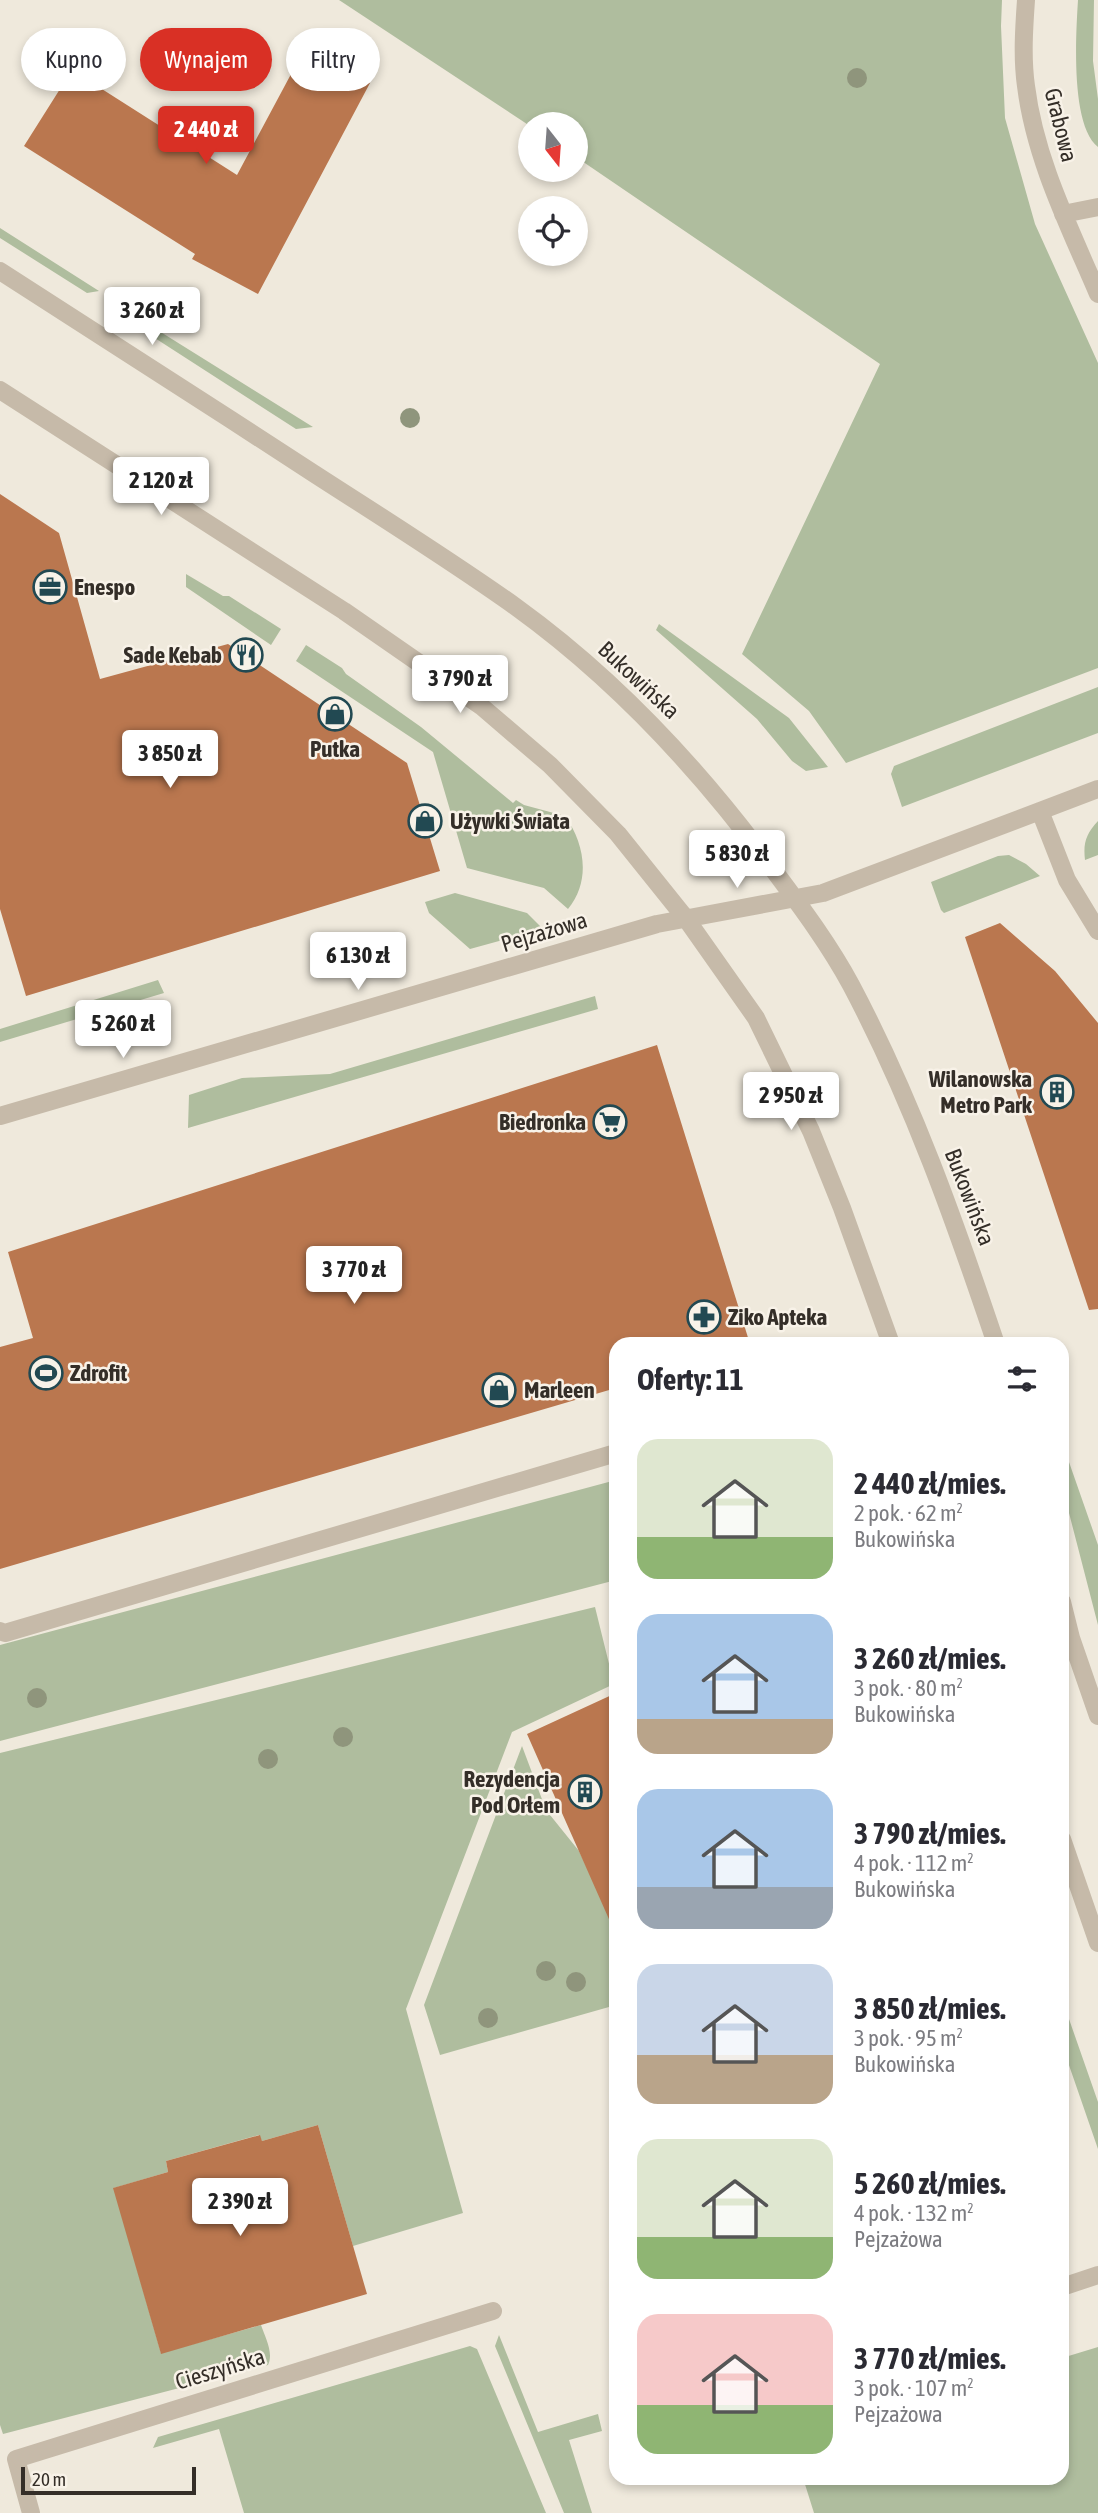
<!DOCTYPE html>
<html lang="pl">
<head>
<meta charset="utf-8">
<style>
  body { margin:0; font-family:"Asap Condensed",sans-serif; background:#f2f2f3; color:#2b2b33; height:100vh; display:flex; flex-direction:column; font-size:26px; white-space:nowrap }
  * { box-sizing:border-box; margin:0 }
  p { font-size:23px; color:#7c7c81 }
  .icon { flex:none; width:38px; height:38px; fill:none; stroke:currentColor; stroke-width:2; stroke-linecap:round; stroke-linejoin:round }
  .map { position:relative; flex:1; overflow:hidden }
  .drawer { position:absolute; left:609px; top:1337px; width:460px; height:1148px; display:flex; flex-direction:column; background:#fff; border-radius:21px; box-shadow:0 4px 10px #0003 }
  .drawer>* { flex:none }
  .top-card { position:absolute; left:21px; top:28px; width:483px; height:63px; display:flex; gap:14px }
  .needle { width:46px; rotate:163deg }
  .fabs { position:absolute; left:518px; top:112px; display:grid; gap:14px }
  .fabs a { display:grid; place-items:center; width:70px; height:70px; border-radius:50%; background:#fff; box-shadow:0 4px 10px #0003; font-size:35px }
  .scale { position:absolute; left:21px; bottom:18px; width:175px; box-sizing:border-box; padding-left:7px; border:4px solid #342e28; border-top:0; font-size:19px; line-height:24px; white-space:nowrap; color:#342e28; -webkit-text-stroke:5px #f8f2e8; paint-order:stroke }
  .price { position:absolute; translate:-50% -60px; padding:0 16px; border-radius:7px; background:#fff; color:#222; font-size:23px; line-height:46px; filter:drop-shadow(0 2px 4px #0008) }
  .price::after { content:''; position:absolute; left:50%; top:42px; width:21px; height:16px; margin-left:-10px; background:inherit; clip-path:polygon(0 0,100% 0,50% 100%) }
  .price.selected { background:#d93025; color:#fff }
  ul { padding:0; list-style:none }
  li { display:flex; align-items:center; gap:21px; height:175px; padding:0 28px }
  li span { display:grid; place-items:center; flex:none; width:196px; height:140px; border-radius:21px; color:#555 }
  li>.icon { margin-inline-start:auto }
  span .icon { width:84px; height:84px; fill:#fffc; stroke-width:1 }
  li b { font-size:30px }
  h2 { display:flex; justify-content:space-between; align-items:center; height:84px; padding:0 28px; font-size:30px }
  .chip { padding:0 24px; border-radius:32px; background:#fff; box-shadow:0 4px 10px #0003; font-size:24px; line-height:63px }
  .chip.selected { background:#d93025; color:#fff }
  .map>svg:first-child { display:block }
  .green { fill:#afbd9e }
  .building { fill:#ba774f }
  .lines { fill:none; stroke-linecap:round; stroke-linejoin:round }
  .minor { stroke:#c6baa9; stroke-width:18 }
  .tree { fill:#8f957c }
  .labels { text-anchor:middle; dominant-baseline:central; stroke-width:5; stroke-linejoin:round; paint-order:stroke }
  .street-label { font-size:23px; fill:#342e28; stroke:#f8f2e8 }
  .poi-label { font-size:23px; font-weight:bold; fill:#342e28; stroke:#f8f2e8; text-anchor:start }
</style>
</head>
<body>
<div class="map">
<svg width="1098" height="2513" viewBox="0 0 1098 2513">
  <rect width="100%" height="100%" fill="#efe9dc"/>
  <path class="green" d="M339,0H1002L1001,26L1005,118L1035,224L1098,363V668L846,763L809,711L742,654L880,364L576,157V124H530V126Z
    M1078,0H1094L1093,61L1098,99V147C1070,125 1076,33 1078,0Z
    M0,228L99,291L87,293L0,238Z
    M127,311L313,427L296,429L130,322Z
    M186,574L223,596H229L281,629L271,645L186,587Z
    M659,624L789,718L828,767L806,771L792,761L757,719L656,630Z
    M306,645L342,668L346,674L421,727L513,803L516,800L524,805L565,816C585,844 591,881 568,909L544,888L467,868L433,752L296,661Z
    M1098,687V733L902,807L891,774L894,766Z
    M1098,821V855L1085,860C1083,843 1086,834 1098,821Z
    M1009,855L1026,864L1040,876L944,913L941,910L931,882L998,856Z
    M455,893L527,913L543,929L470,949L429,913L425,902Z
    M158,980L164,993L0,1042V1029Z
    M595,996L598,1009L188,1128L189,1095L242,1078L330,1074Z
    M1062,1442L1098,1545V1625L1062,1486Z
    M616,1480V1580L0,1741V1645Z
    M595,1607L614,1684L512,1732L406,2009L463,2213L353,2246L318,2125L262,2141L259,2135L166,2161L168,2172L114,2188L161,2353L261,2325C265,2337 274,2353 268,2365L3,2434L0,2425V1753Z
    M522,1746L546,1810L579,1851L616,1930V2005L440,2055L424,2005Z
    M1062,1999L1098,2102V2149L1062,2045Z
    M499,2335L538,2432L598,2414L602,2431L569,2440L592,2513H564L495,2346Z
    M470,2346L477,2349L546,2513H244L219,2429L153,2448L158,2437Z
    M1098,2347V2513H814L803,2478H1062V2358Z"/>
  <path class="building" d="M305,48L370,83L258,294L192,259L195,254L24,146L72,70L237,175Z
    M0,494L59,533L100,679L228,644L407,763L440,871L26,996L0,909Z
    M1000,923L1055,971L1098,1023V1309L1089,1310L965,937Z
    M657,1045L750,1344H616V1388L0,1569V1347L33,1338L8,1252Z
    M616,1693V1935L527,1734Z
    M318,2125L367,2294L161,2354L113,2188L168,2172L166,2161L260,2135L262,2141Z"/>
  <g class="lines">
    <path class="minor" d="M1026,0C1024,28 1022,58 1026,86C1035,159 1069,226 1098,294
      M1063,214L1098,207
      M0,271C104,338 209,405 313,473C381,517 450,560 516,607C617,680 702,772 775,872C802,908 830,946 851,985C912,1100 955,1222 996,1344
      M0,390L344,611L481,706L550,765L618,834L687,920L756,1018L811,1131L842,1208L891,1344
      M1040,811L1067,880L1098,931
      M0,1116L657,924L823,893L1098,789
      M1062,1602L1071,1638L1098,1716
      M0,1631L5,1633L616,1453
      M1062,1839L1098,1943
      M1062,2287L1098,2275
      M31,2513L16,2459L493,2311"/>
  </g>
  <g class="tree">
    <circle cx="857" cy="78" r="10"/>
    <circle cx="410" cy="418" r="10"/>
    <circle cx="37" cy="1698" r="10"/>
    <circle cx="343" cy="1737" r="10"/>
    <circle cx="268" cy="1759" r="10"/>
    <circle cx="546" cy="1971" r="10"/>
    <circle cx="576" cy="1982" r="10"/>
    <circle cx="488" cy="2018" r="10"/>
  </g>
  <defs>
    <symbol id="office-ring" viewBox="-11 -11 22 22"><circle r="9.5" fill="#f8f2e8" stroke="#224952" stroke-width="1.5"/><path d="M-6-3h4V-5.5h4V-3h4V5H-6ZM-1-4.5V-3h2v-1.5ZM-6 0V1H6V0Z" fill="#224952"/></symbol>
    <symbol id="restaurant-ring" viewBox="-11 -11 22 22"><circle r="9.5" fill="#f8f2e8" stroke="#224952" stroke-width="1.5"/><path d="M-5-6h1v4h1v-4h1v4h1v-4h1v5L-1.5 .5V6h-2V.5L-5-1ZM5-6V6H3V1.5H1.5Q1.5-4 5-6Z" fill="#224952"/></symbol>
    <symbol id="shop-ring" viewBox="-11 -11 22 22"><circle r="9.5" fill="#f8f2e8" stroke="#224952" stroke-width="1.5"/><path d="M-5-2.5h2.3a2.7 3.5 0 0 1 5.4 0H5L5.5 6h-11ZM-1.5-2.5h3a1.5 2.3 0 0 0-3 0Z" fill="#224952"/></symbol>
    <symbol id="building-ring" viewBox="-11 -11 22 22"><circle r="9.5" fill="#f8f2e8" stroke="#224952" stroke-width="1.5"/><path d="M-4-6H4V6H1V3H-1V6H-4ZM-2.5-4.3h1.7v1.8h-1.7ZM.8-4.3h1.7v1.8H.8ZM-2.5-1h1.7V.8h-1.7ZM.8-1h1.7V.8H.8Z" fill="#224952"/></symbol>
    <symbol id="supermarket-ring" viewBox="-11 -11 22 22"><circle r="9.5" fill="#f8f2e8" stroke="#224952" stroke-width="1.5"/><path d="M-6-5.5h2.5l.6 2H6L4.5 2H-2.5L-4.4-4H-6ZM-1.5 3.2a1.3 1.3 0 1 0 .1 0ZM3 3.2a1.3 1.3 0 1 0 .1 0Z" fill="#224952"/></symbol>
    <symbol id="pharmacy-ring" viewBox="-11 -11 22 22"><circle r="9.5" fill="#f8f2e8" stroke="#224952" stroke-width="1.5"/><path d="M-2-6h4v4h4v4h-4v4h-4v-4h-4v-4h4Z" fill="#224952"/></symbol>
    <symbol id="stadium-ring" viewBox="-11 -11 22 22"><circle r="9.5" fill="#f8f2e8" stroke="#224952" stroke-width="1.5"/><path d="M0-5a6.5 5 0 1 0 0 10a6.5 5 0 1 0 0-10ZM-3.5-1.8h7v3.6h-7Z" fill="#224952"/></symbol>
  </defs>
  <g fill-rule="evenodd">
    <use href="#office-ring" x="31" y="568" width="38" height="38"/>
    <use href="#restaurant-ring" x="227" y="636" width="38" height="38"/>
    <use href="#shop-ring" x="316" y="695" width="38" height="38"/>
    <use href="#shop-ring" x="406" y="802" width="38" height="38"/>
    <use href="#building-ring" x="1038" y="1073" width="38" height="38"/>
    <use href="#supermarket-ring" x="591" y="1103" width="38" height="38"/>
    <use href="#pharmacy-ring" x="685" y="1298" width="38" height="38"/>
    <use href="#stadium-ring" x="27" y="1354" width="38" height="38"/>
    <use href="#shop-ring" x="480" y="1371" width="38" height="38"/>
    <use href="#building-ring" x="566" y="1773" width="38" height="38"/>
  </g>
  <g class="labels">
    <g class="street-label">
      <text transform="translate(1061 125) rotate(76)">Grabowa</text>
      <text transform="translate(639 680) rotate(43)">Bukowińska</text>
      <text transform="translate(544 932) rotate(-17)">Pejzażowa</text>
      <text transform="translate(970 1197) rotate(69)">Bukowińska</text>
      <text transform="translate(220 2369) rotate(-17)">Cieszyńska</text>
    </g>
    <g class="poi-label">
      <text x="74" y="587">Enespo</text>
      <text x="222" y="655" text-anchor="end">Sade Kebab</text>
      <text x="335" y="749" text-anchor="middle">Putka</text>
      <text x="450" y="821">Używki Świata</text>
      <text x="1032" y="1079" text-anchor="end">Wilanowska<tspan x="1032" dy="26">Metro Park</tspan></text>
      <text x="586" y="1122" text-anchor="end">Biedronka</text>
      <text x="728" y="1317">Ziko Apteka</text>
      <text x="70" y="1373">Zdrofit</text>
      <text x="524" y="1390">Marleen</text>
      <text x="560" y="1779" text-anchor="end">Rezydencja<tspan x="560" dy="26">Pod Orłem</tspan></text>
    </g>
  </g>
</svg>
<div class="fabs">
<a><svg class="needle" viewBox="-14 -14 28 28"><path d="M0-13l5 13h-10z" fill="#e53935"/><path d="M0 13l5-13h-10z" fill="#7c7c81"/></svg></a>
<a><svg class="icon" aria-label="locate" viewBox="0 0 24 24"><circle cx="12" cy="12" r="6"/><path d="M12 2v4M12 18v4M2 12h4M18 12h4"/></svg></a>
</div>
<div class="scale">20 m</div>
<b class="price selected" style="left:206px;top:166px">2 440 zł</b>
<b class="price" style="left:152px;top:347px">3 260 zł</b>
<b class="price" style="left:161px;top:517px">2 120 zł</b>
<b class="price" style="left:460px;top:715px">3 790 zł</b>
<b class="price" style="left:170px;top:790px">3 850 zł</b>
<b class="price" style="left:737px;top:890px">5 830 zł</b>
<b class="price" style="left:358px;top:992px">6 130 zł</b>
<b class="price" style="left:123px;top:1060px">5 260 zł</b>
<b class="price" style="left:791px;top:1132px">2 950 zł</b>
<b class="price" style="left:354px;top:1306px">3 770 zł</b>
<b class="price" style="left:240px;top:2238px">2 390 zł</b>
<div class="top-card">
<a class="chip">Kupno</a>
<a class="chip selected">Wynajem</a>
<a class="chip">Filtry</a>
</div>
<section class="drawer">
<h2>Oferty: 11<svg class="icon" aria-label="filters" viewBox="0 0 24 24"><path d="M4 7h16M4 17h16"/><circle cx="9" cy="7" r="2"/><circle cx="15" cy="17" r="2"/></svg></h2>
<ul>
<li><span style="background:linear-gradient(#dfe7d0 70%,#8fb573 0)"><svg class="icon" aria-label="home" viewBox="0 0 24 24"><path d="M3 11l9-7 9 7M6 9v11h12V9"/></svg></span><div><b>2 440 zł/mies.</b><p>2 pok. · 62 m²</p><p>Bukowińska</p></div></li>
<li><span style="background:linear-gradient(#a9c7e8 75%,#b9a48a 0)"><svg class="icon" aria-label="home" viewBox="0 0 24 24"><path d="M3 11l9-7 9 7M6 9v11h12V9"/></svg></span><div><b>3 260 zł/mies.</b><p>3 pok. · 80 m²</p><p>Bukowińska</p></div></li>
<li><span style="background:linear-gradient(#a9c7e8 70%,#9aa5b1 0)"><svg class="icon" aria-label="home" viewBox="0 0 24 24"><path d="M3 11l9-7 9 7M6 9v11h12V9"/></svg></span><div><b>3 790 zł/mies.</b><p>4 pok. · 112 m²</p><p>Bukowińska</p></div></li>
<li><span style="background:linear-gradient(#c9d6e8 65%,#b9a48a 0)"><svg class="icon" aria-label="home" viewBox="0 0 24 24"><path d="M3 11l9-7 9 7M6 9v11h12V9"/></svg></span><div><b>3 850 zł/mies.</b><p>3 pok. · 95 m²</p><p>Bukowińska</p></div></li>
<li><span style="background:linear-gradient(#dfe7d0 70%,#8fb573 0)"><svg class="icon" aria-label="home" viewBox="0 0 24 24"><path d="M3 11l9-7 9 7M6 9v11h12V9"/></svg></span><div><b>5 260 zł/mies.</b><p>4 pok. · 132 m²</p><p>Pejzażowa</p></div></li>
<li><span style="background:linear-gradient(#f6c9c9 65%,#8fb573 0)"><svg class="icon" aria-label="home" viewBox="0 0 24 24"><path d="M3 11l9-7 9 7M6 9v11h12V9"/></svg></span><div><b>3 770 zł/mies.</b><p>3 pok. · 107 m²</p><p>Pejzażowa</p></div></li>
</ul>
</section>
</div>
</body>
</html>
